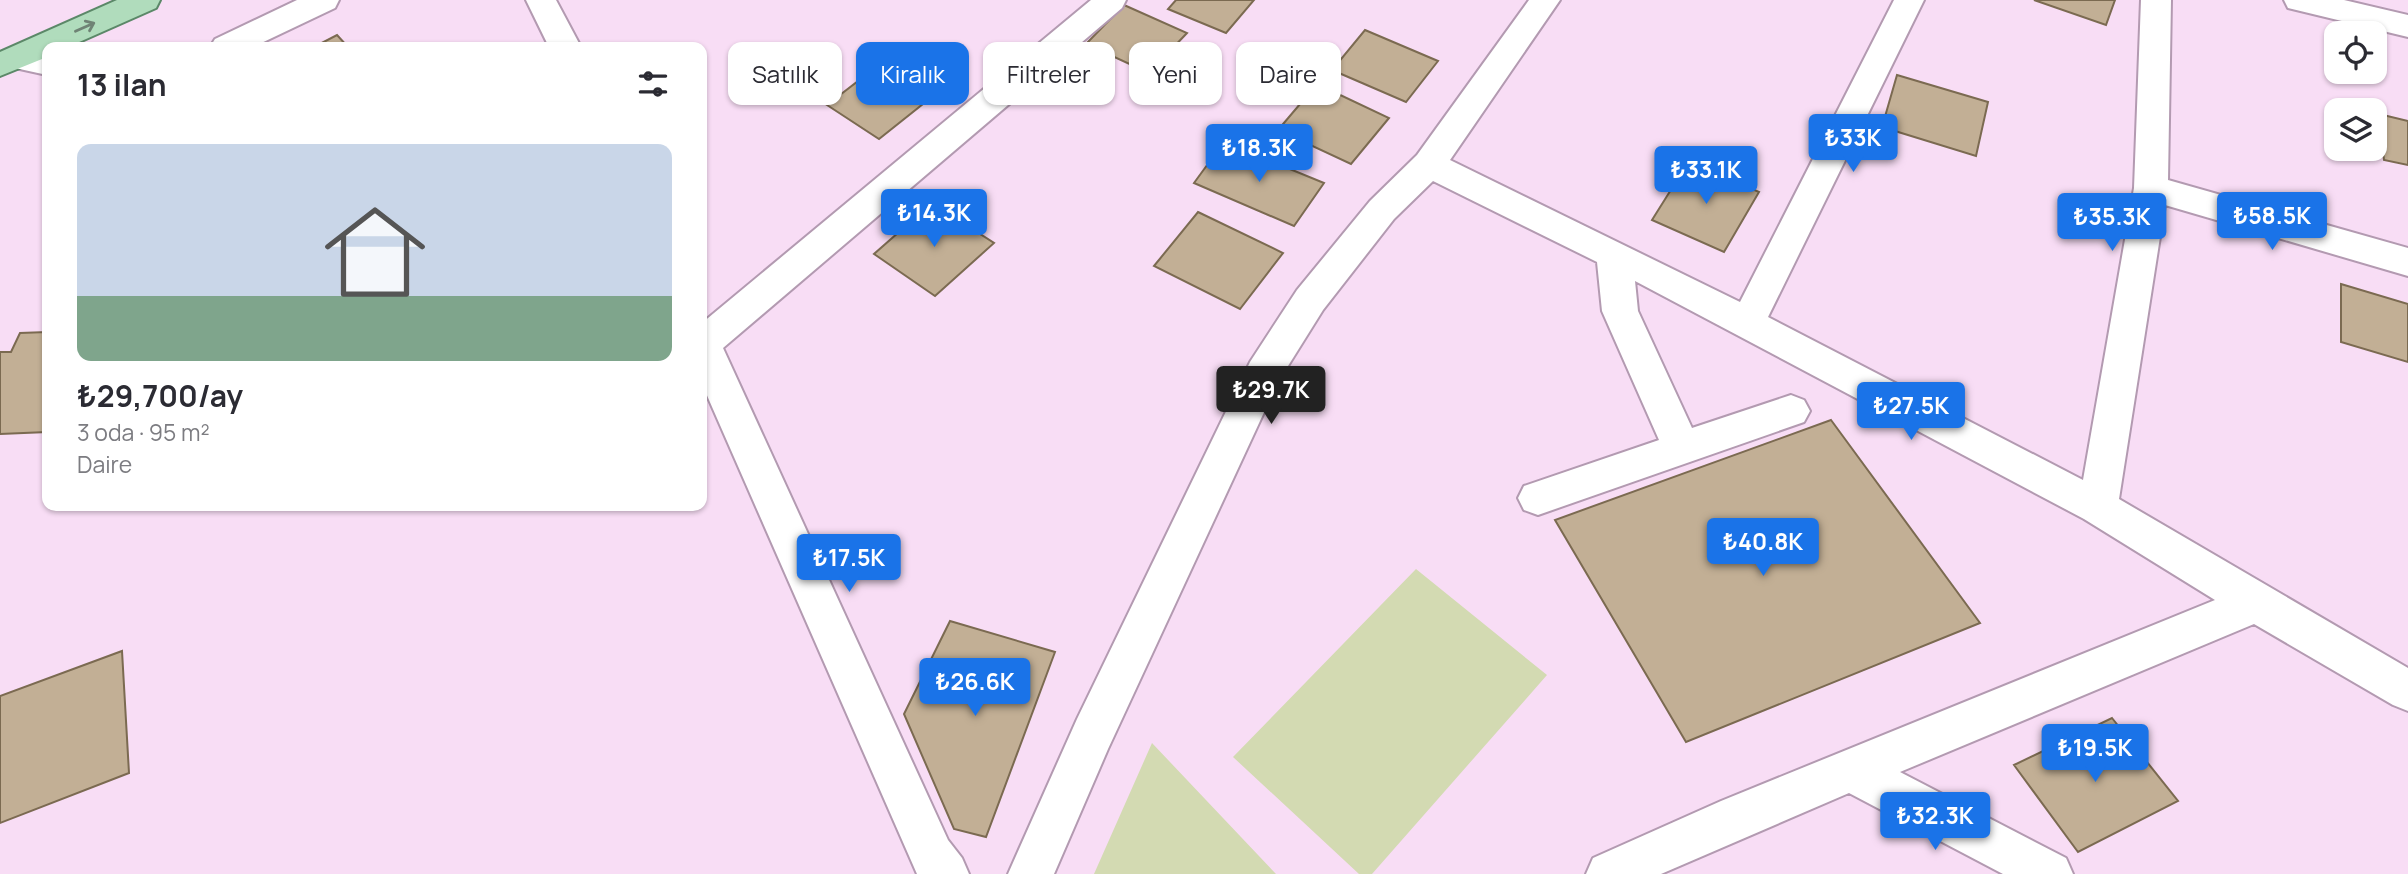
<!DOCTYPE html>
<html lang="tr">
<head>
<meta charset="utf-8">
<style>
  body { margin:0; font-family:Manrope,sans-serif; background:#f2f2f3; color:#2b2b33; height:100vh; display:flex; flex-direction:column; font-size:26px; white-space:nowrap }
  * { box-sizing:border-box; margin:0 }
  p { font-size:23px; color:#7c7c81 }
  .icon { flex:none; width:38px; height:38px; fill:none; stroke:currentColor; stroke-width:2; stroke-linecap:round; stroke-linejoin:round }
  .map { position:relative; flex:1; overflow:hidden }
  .panel { position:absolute; left:42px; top:42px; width:665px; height:469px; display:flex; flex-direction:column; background:#fff; border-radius:14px; box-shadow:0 2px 5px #0004 }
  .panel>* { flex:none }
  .top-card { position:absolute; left:728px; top:42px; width:665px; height:63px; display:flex; gap:14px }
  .fabs { position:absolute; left:2324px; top:21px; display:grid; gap:14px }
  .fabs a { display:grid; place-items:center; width:63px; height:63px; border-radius:14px; background:#fff; box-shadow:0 2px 5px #0004; font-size:35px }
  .price { position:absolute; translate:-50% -60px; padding:0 16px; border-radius:7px; background:#1a73e8; color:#fff; font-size:23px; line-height:46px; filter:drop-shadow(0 2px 4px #0008) }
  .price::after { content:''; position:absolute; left:50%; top:42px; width:21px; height:16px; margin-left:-10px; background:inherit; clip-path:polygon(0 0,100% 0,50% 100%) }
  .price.selected { background:#222; color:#fff }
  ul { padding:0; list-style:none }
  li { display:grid; align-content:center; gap:14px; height:371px; padding:0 35px }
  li+li { border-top:2px solid #e1e1e2 }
  li span { display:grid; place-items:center; height:217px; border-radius:14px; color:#555 }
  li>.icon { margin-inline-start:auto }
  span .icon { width:126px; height:126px; fill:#fffc; stroke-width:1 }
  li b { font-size:30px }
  h2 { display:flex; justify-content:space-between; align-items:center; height:84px; padding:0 35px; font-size:30px }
  .pill { padding:0 24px; border-radius:14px; background:#fff; box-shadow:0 2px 5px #0004; font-size:24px; line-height:63px }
  .pill.selected { background:#1a73e8; color:#fff }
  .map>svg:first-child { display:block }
  .green { fill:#d3dab2 }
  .building { fill:#c2af95; stroke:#7b6a51; stroke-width:2 }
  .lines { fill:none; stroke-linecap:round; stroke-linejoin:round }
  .minor-casing { stroke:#b39ab1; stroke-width:4 }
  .major-casing { stroke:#5b8868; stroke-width:4 }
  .minor { fill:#fff; fill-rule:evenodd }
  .major { fill:#b0dcbc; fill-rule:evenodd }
  .oneway { stroke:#6f8375 }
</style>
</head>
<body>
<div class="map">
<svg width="2408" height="874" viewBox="0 0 2408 874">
  <rect width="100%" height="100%" fill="#f8ddf5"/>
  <path class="green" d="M1416,569L1547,675L1372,874H1359L1233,757Z
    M1152,743L1276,874H1094Z"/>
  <path class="building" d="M1176,0H1254L1226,33L1168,9Z
    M2034,0H2115L2106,25Z
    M1124,5L1187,33L1149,73L1086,44Z
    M1365,30L1438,61L1406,102L1332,70Z
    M337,35L348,47H314Z
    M897,51L948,84L879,139L827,105Z
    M1897,75L1988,102L1976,156L1882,127Z
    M1317,84L1389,118L1351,164L1278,130Z
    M2379,114L2408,121V165L2384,160Z
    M1224,142L1324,183L1294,226L1194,183Z
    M1689,161L1759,192L1724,252L1652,220Z
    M932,203L994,243L935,296L874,254Z
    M1198,212L1283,253L1240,309L1154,266Z
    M2341,284L2408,304V362L2341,342Z
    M47,332V432L0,434V352H11L20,333Z
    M1831,420L1980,623L1686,742L1555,520Z
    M950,621L1055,652L986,837L954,829L904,714Z
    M122,651L129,773L0,823V696Z
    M2112,718L2178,801L2078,852L2014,765Z"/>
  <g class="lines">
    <defs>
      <path id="minor" d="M297,0H339L335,8L253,47H210L215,39Z
        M526,0H556L581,47H549Z
        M1091,0H1126L1122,8L723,348L948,840L962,858L969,874H917L702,384V323Z
        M1529,0H1560L1450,160L1740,302L1894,0H1924L1768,317L2083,480L2134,188L2141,0H2171L2168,180L2408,248V276L2165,205L2119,499L2408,668V711L2393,705L2254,624L1900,772L2066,858L2073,874H2003L1849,793L1661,874H1586L1593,858L1721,801L2215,600L2084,519L1635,281L1638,311L1692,428L1791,395L1804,400L1810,411L1804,422L1538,515L1524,510L1518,498L1524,486L1659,440L1602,311L1597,262L1433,181L1394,219L1323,310L1278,382L1108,749L1054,874H1008L1077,719L1250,362L1297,290L1370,201L1417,155Z
        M2284,0H2344L2408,15V37L2288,8Z
        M17,47L47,53V75L6,66L1,58L6,50Z"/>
      <path id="major" d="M117,0H160L156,8L68,47H47V57L0,76V52Z"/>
    </defs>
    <use href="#minor" class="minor-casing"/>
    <use href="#major" class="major-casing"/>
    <use href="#minor" class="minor"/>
    <use href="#major" class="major"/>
  </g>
  <defs><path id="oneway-shaft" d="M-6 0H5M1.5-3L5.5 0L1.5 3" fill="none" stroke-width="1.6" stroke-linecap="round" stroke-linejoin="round" transform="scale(1.75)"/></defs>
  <use class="oneway" href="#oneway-shaft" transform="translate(85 27) rotate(-24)"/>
</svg>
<div class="fabs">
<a><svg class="icon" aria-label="locate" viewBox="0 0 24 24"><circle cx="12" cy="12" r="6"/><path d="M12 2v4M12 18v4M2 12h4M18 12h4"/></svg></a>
<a><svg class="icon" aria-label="layers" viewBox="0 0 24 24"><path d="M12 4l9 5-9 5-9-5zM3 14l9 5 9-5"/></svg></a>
</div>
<b class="price" style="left:1853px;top:174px">₺33K</b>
<b class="price" style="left:1259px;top:184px">₺18.3K</b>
<b class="price" style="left:1706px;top:206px">₺33.1K</b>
<b class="price" style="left:934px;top:249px">₺14.3K</b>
<b class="price" style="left:2272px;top:252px">₺58.5K</b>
<b class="price" style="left:2112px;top:253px">₺35.3K</b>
<b class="price selected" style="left:1271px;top:426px">₺29.7K</b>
<b class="price" style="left:1911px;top:442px">₺27.5K</b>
<b class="price" style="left:1763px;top:578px">₺40.8K</b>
<b class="price" style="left:849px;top:594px">₺17.5K</b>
<b class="price" style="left:975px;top:718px">₺26.6K</b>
<b class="price" style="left:2095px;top:784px">₺19.5K</b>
<b class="price" style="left:1935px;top:852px">₺32.3K</b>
<div class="top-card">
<a class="pill">Satılık</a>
<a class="pill selected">Kiralık</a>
<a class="pill">Filtreler</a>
<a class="pill">Yeni</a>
<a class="pill">Daire</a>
</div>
<section class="panel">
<h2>13 ilan<svg class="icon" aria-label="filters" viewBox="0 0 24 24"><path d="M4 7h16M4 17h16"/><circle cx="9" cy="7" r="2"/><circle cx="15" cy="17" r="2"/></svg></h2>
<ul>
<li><span style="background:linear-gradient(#c9d6e8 70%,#7fa58c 0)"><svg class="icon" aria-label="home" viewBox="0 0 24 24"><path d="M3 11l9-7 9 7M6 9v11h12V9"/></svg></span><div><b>₺29,700/ay</b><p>3 oda · 95 m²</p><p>Daire</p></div></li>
</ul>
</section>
</div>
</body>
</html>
